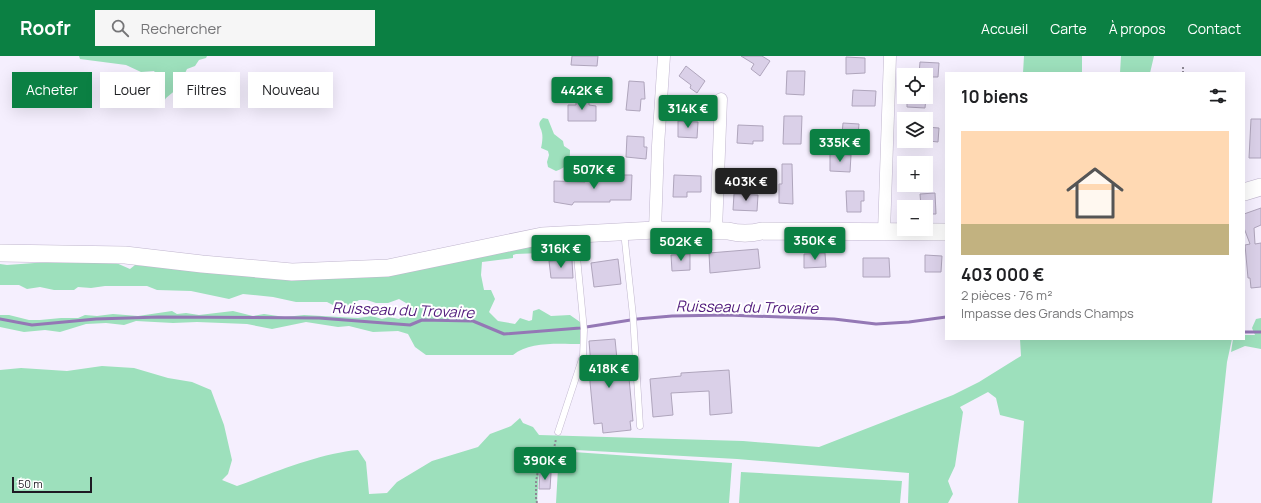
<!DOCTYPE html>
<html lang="fr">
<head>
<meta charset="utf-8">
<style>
  body { margin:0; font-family:Manrope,sans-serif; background:#f6f6f6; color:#202124; height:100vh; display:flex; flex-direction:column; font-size:15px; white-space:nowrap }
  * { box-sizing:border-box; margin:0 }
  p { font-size:13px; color:#757577 }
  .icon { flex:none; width:22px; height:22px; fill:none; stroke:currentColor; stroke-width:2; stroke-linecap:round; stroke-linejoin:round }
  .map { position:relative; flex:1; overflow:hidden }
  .details { position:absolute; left:945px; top:16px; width:300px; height:268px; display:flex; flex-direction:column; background:#fff; border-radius:0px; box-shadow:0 4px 16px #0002 }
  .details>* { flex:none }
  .hud { position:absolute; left:12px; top:16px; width:380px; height:36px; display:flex; gap:8px }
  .tools { position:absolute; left:897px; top:12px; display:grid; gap:8px }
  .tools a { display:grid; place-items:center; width:36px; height:36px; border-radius:0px; background:#fff; box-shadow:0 4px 16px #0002; font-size:20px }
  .scale { position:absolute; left:12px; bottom:10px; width:80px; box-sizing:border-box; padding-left:4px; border:2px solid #1e1a23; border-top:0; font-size:11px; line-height:14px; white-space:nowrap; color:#1e1a23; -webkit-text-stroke:3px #fff; paint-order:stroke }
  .price { position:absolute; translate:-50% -34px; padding:0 9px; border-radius:4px; background:#0b8043; color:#fff; font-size:13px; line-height:26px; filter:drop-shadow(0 1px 2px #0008) }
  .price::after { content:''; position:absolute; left:50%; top:24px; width:12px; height:9px; margin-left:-6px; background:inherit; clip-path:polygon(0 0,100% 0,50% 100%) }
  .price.current { background:#222; color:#fff }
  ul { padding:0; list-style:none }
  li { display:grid; align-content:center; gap:8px; height:212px; padding:0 16px }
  li span { display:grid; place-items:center; height:124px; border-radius:0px; color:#555 }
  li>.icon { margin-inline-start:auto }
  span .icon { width:72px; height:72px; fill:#fffc; stroke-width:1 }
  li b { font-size:17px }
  h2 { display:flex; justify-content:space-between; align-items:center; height:48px; padding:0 16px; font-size:17px }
  .chip { padding:0 14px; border-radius:0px; background:#fff; box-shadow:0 4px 16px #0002; font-size:14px; line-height:36px }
  .chip.current { background:#0b8043; color:#fff }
  header { display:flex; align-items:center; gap:24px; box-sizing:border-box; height:56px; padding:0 20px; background:#0b8043; color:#fff }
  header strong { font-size:19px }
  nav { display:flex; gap:22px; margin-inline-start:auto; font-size:14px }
  .search { width:280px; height:36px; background:#f6f6f6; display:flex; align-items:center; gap:10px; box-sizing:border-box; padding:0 14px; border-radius:0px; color:#757577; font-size:15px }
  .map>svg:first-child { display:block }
  .green { fill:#9de0bc }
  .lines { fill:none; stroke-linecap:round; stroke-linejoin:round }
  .stream { stroke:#9478b5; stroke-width:3 }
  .building { fill:#dad0e8; stroke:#afa5bc }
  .lane-casing { stroke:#c0b6ce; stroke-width:7 }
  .street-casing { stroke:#c0b6ce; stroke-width:13 }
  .secondary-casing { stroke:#c0b6ce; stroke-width:18 }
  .path { stroke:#8c8793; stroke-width:2; stroke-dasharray:2 2; stroke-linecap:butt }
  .lane { stroke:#fff; stroke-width:6 }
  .street { stroke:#fff; stroke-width:12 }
  .secondary { stroke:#fff; stroke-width:17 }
  .labels { text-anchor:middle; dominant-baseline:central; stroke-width:4; stroke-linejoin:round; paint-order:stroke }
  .water-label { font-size:15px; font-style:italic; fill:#511b7c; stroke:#fff }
</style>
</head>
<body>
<header>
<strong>Roofr</strong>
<div class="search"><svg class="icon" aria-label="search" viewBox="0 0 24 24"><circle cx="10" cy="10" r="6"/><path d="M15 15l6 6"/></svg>Rechercher</div>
<nav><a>Accueil</a><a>Carte</a><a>À propos</a><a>Contact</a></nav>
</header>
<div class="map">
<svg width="1261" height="447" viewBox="0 0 1261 447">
  <rect width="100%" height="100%" fill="#f5effe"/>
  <path class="green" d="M79,0H207L206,2L199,4L195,10L187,13L178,32L166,42L163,47L161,25L154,15L141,16L126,9L80,3Z
    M1024,0H1082V17H1023Z
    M1121,0H1154L1150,17H1120Z
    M543,62L548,63L554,78L563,85L564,90L570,94C570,106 568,111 556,115L548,111L547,106L549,99L548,95L541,92C542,88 543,81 542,77C541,71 536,68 543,62Z
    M535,188L541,190L542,195L541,197L516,198L513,199V202L482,206L481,219L484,234H491L495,243L489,256L498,265L515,268L520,262L529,265L532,264L533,255L539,253L551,260L570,259L580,266V288C560,288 529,285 513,299H426L415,291L408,278L398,275L373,276L349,270L338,271L306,266L272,273L247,268L197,266L173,267L136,265L124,269L106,267L86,268L60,276L45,274L24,276L0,271V259H9L29,264H40L61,262H78L85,259L97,260L113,258L138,260L172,255L177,258L186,257L199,259L233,255L253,260L264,258L285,261L304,259L358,262L372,260L382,263L389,261L399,263C405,259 406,256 406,247L399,243L388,247H376L367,244H359L351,249L337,251L327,246H296L273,241L243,238L229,243L191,235L157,234L147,230H105L91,232L78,231L74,234H54L40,231L27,233L19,229H0V208L7,209L62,205L114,206L130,213L135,209L269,220Z
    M1261,262V293L1245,290L1231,296L1233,283H1244V279H1255L1252,272L1256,263Z
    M1020,283H1232L1227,306L1212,447H1018L1024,365L1000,359L996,342L988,336L960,351L963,356L955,410L948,425L953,438L948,447H908L909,417L737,403L558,393L557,399L539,415L537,447H0V314L21,312L67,315L102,310L134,312L168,322L192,326L211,334L224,369L232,404L228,418L222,424L237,430C273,417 320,397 358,394L366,406L369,438L387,437L397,426L432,405L478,391L490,378L511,370L520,362L523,367L533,371L539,379L743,385L819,391L953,339L979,326L1021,300Z
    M559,395L732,407L729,447H556Z
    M741,416L902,425L900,447H739Z"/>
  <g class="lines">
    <path class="stream" d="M0,263L32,269L96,263L159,261L319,262L410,269L422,264L473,265L504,278L580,272L637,263L672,260L727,259L834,263L876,268L909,266L946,261
      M1244,276H1261"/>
  </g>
  <path class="building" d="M572,0H598L597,10L571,9Z
    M741,0H762L770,5L760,20L751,13L754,8Z
    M846,1L865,2V17L846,18Z
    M920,6L939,7L938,21H930V19L919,18Z
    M686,10L705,25L697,37L690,32L691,29L679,20Z
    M787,15H805L804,39L786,38Z
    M629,25L644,26L645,43H641L640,55L626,54Z
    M853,34L876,35L875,50H852Z
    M576,41L589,42V49L596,50V65H568V49H576Z
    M907,41H926L925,52L907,51Z
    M784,60H802L801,88H783Z
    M1251,63H1261V102H1249Z
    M678,65L698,66L697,82L678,81Z
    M843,67L859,68L858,79L842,78Z
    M738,69L763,70V85H753V88L737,87Z
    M926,71L939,72L938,86L929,85L930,82L926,81Z
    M627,80L644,81V91H647L646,103L626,101Z
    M830,98L851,99L850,116L830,115Z
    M782,108H792L793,148L779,147V128H782Z
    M617,119H632L631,144H610V146H574L572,149L554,146V125L585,126V120H618Z
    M674,119L701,120V136H687V141H673Z
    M846,135H864V145H861V156H847Z
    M935,137L936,158H926V151H921L920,138Z
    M734,138L758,139L757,155L733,154Z
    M1261,152V169L1254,172L1255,188L1261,187V231L1251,232L1250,222H1248L1245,189L1250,188L1244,172V158Z
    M758,193L760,212L710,217L709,197Z
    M825,197L826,211L804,212V198Z
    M690,198V214L672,215L671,199Z
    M925,199L942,200L941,216H925Z
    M863,202H889L890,221H863Z
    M618,203L621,228L594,231L591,207Z
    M572,204L573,222H551L549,205Z
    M615,283L619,324L629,322L633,365H630L631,374L603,377L602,367L594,368L590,326L591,310L589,285Z
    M729,314L732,357L710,359L709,335L671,337L673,359L653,361L650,323L681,320V317Z
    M540,416L551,417L550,433H539Z"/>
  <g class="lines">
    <defs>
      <path id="lane" d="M624,176L633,260L640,370
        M558,376L583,300L584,274L575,180"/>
      <path id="street" d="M655,174L658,90L664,0
        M716,174L721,43
        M884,176L890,0"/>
      <path id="secondary" d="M1244,136L1261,131
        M0,197L125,199L202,208L292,216L388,212L542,180L655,174L728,175C740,178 750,178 762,175L946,176"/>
    </defs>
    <use href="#lane" class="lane-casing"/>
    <use href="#street" class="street-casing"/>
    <use href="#secondary" class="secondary-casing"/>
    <path class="path" d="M1183,17V9
      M537,447L536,442V426L539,409L553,397L556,383"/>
    <use href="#lane" class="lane"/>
    <use href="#street" class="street"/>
    <use href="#secondary" class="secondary"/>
  </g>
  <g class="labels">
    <g class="water-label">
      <text transform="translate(747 251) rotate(1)">Ruisseau du Trovaire</text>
      <text transform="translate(403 254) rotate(2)">Ruisseau du Trovaire</text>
    </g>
  </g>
</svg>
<div class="tools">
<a><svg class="icon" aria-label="locate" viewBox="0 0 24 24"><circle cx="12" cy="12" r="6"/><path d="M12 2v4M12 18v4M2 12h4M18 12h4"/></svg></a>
<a><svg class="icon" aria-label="layers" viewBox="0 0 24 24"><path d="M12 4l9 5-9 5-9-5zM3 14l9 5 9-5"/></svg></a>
<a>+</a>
<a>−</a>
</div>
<div class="scale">50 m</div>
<b class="price" style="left:582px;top:55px">442K €</b>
<b class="price" style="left:688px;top:73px">314K €</b>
<b class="price" style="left:840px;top:107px">335K €</b>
<b class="price" style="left:594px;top:134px">507K €</b>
<b class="price current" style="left:746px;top:146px">403K €</b>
<b class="price" style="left:815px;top:205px">350K €</b>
<b class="price" style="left:681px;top:206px">502K €</b>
<b class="price" style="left:561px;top:213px">316K €</b>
<b class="price" style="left:609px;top:333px">418K €</b>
<b class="price" style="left:545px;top:425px">390K €</b>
<div class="hud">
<a class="chip current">Acheter</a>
<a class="chip">Louer</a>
<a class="chip">Filtres</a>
<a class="chip">Nouveau</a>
</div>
<section class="details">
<h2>10 biens<svg class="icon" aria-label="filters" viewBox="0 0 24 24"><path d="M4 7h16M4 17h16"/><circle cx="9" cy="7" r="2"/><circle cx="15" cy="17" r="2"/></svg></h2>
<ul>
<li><span style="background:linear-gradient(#ffd9b3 75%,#c2b280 0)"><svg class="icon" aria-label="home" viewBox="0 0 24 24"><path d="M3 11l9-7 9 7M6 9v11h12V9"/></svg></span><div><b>403 000 €</b><p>2 pièces · 76 m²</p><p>Impasse des Grands Champs</p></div></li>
</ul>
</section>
</div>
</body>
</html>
